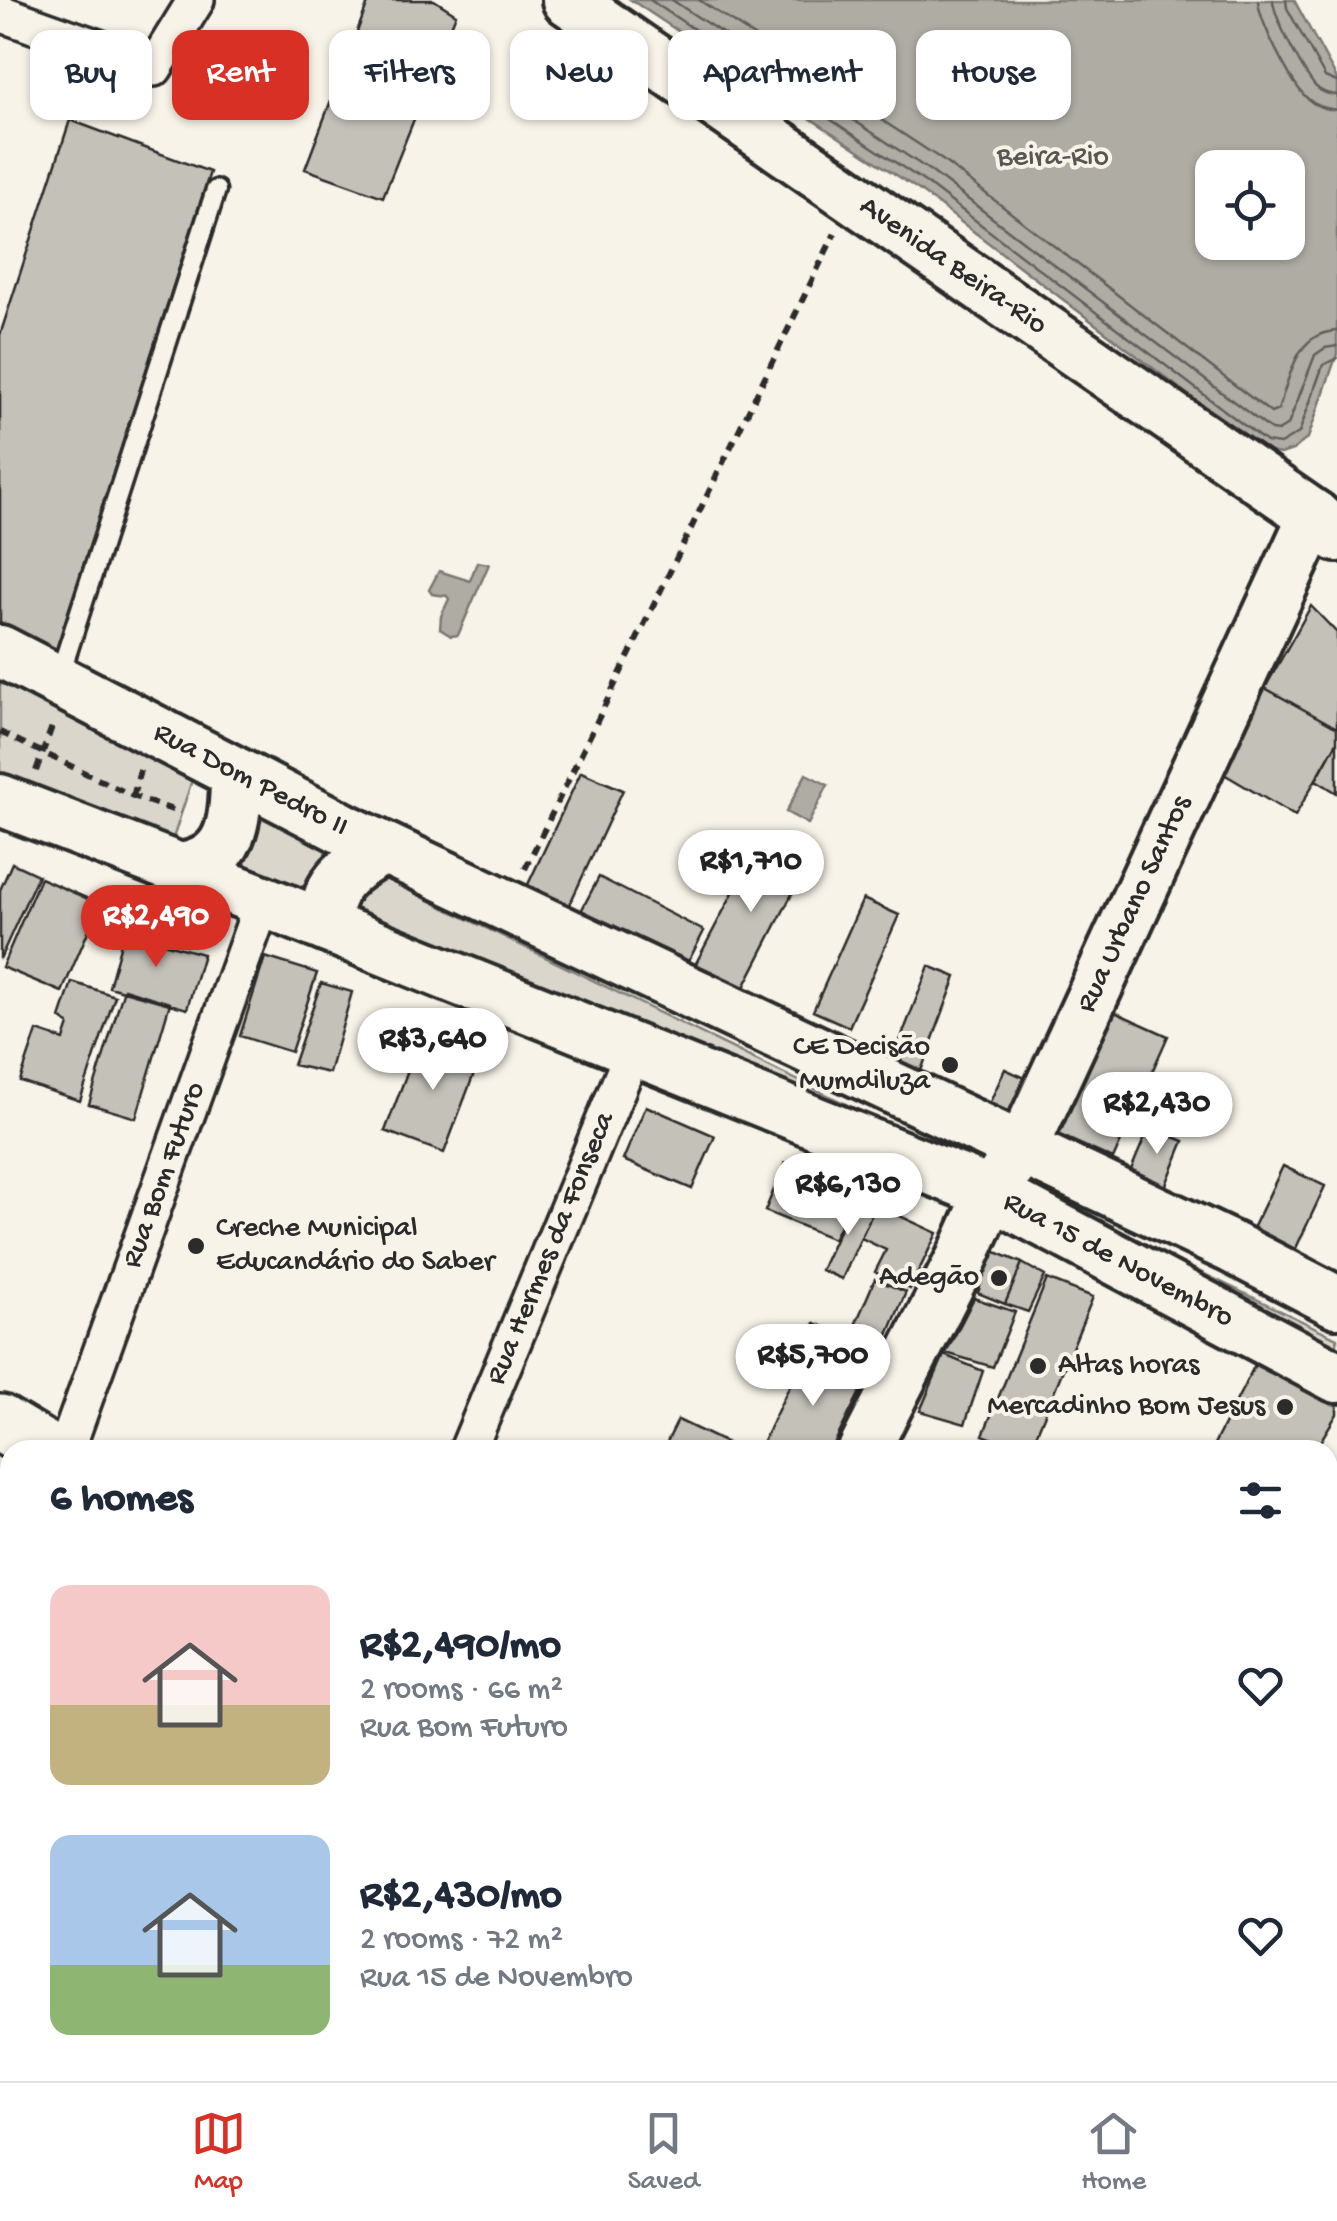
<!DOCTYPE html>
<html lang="en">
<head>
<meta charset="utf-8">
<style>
  body { margin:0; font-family:"Gochi Hand",sans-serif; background:#f2f2f3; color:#1f2937; height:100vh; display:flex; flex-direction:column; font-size:38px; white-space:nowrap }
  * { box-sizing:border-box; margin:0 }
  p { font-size:32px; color:#747a83 }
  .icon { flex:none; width:55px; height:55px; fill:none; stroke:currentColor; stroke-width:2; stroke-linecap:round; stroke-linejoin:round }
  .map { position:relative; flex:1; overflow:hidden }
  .side { position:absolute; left:0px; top:1440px; width:1338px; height:642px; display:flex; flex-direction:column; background:#fff; border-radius:30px 30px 0 0; box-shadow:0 2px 8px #0004 }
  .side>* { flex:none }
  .top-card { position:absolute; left:30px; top:30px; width:1278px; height:90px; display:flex; gap:20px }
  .fabs { position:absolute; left:1195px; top:150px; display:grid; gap:20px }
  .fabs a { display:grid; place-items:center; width:110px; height:110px; border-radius:20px; background:#fff; box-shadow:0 2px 8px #0004; font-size:50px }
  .price { position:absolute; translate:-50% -85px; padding:0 22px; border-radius:35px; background:#fff; color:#222; font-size:32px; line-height:65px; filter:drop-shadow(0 2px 5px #0008) }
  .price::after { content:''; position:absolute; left:50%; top:60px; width:30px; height:22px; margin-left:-15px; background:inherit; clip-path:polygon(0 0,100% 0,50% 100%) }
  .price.selected { background:#d93025; color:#fff }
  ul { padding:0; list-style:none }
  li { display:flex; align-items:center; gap:30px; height:250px; padding:0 50px }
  li span { display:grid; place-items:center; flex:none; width:280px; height:200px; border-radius:20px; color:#555 }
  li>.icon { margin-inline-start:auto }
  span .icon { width:120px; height:120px; fill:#fffc; stroke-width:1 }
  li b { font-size:42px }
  h2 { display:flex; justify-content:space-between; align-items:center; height:120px; padding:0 50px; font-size:42px }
  .pill { padding:0 35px; border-radius:20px; background:#fff; box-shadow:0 2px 8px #0004; font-size:35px; line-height:90px }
  .pill.selected { background:#d93025; color:#fff }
  .menu { display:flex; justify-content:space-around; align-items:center; height:140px; border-top:2px solid #e0e1e3; background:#fff; font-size:28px; color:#747a83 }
  .menu a { display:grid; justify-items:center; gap:5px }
  .menu .selected { color:#d93025 }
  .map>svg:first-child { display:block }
  .green { fill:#dad6cc; stroke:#82807c; stroke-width:2.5 }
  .water { fill:#afaca4; stroke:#7a7874; stroke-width:2.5; fill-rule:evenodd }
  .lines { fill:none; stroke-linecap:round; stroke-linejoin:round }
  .shore { stroke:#605f5b; stroke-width:2.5 }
  .building { fill:#c4c1b9; stroke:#2b2b2b; stroke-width:2.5 }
  .lane-casing { stroke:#2b2b2b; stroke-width:25 }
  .street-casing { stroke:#2b2b2b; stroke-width:42 }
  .secondary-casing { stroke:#2b2b2b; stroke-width:58 }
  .primary-casing { stroke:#2b2b2b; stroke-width:62 }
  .path { stroke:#2b2b2b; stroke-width:6; stroke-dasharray:10 8; stroke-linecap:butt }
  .lane { stroke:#f7f3e8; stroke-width:18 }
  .street { stroke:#f7f3e8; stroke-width:35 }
  .secondary { stroke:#f7f3e8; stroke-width:50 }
  .primary { stroke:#f7f3e8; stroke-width:55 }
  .poi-dot { fill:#2b2b2b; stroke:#f7f3e8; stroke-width:4 }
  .labels { text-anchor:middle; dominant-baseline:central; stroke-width:8; stroke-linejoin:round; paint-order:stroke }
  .park-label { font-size:30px; fill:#575653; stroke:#f7f3e8 }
  .street-label { font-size:30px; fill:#2b2b2b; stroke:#f7f3e8 }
  .poi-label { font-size:30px; fill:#2b2b2b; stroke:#f7f3e8; text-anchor:end }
</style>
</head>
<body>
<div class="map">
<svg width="1337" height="2081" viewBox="0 0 1337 2081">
  <rect width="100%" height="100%" fill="#f7f3e8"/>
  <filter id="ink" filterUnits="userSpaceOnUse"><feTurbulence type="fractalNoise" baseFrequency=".01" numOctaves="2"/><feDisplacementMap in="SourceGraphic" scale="20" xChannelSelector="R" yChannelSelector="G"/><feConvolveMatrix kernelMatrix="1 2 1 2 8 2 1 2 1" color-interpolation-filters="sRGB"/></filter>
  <g filter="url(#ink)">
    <path class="green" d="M0,676L194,774L166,860L0,796Z
      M274,811L324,837L327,867L309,892L238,868C245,838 242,822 274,811Z
      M367,870L969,1164L347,920Z
      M1045,1197L1337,1338V1350Z"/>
    <path class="water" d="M631,0H1294L1337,79V354L1308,438L1293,450L1281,454L1262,451L919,190ZM1212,168H1288V242H1212Z
      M477,562L489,564L458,635L451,636L440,629L441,616L449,599L447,596L432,594L429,590L439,571L470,581Z
      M806,774L828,785L808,824L786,812Z"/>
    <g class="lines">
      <path class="shore" d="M650,0L925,182L1266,442L1280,444L1299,433L1323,365L1337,358
        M672,0L932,172L1271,430L1278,431L1288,425L1315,355L1325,348L1337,346
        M699,0L941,159L1271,413L1278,410C1290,378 1295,332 1337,331
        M1258,0C1259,21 1291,84 1308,99C1316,107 1326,109 1337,110
        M1273,0C1274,19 1303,71 1315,86C1322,93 1328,94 1337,95
        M1286,0L1287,8L1325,77L1337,82"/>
    </g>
    <path class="building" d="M369,0H434L456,14L383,197L305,169Z
      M70,120L210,172L49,672L0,646V335Z
      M1311,606L1337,633V728L1265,688Z
      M1265,688L1337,728V742L1295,816L1224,774Z
      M1337,742V793L1316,780Z
      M581,772L623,790L566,912L524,893Z
      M762,837L809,861L741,993L693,969Z
      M12,863L38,875L0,959V890Z
      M599,877L704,931L685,968L579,915Z
      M40,878L100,904L62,992L2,967Z
      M863,899L899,915L849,1027L813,1011Z
      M124,932L203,954L187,1009L109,987Z
      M265,957L317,973L291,1052L240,1036Z
      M929,966L956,977L918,1079L891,1064Z
      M72,982L115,996L80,1101L20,1081L37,1031L64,1040L69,1025L60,1018Z
      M321,983L352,992L329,1073L293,1065Z
      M124,989L170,1003L136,1118L89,1104Z
      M1108,1009L1168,1036L1113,1159L1053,1132Z
      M422,1033L481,1055L444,1153L385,1131Z
      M1005,1069L1036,1083L1018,1125L986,1111Z
      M646,1106L715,1136L692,1189L623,1160Z
      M1149,1127L1184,1141L1165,1187L1130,1172Z
      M785,1163L855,1196L833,1239L765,1211Z
      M1283,1166L1325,1186L1290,1261L1247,1241Z
      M855,1196L876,1205L842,1279L821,1270Z
      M876,1205L937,1233L910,1289L875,1272L886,1250L861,1238Z
      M991,1250L1022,1263L1005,1304L978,1293Z
      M1022,1263L1045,1276L1028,1312L1005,1304Z
      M875,1279L906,1292L884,1344L853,1330Z
      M1047,1279L1093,1297L1030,1450H1021L983,1435Z
      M974,1298L1015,1312L993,1367L946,1353Z
      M815,1323L880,1350L868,1377L804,1349Z
      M805,1353L864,1384L831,1450H759Z
      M944,1355L983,1371L965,1424L920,1411Z
      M1259,1357L1337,1399V1414L1315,1450H1211Z
      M678,1420L741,1450H663Z
      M1337,1591V1658L1328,1653V1606Z
      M1328,1660L1337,1666V1706L1328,1700Z
      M1328,1731L1337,1737V1790L1328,1784Z
      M1328,1788L1337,1794V1837L1328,1832Z
      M1027,2072H1089L1096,2076L1093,2081H1022Z"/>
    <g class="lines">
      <defs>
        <path id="lane" d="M59,677L216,190"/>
        <g id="street">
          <path d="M0,13L154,68L196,0"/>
          <path id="s1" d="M66,1450L263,901"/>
          <path id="s2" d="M468,1450L634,1049"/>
          <path d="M1328,1498L1337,1482"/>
          <path d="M0,1662L10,1630"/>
          <path d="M199,2081L203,2072"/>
          <path d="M987,2081L991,2072"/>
        </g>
        <g id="secondary">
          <path id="s3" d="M568,0L1314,516L1337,536"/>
          <path id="s4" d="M0,651L346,830L1233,1248L1337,1302"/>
          <path id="s5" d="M0,800L263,901L991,1193L1337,1377"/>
          <path d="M179,869C233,862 236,821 236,775"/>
          <path d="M328,927C320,887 352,864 385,849"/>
          <path id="s6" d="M864,1450L962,1258L991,1193L1021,1151L1314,516"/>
          <path d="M557,2081L561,2072"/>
        </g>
        <path id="primary" d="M0,1423L45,1450
          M1191,2072L1206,2081"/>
      </defs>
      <use href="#lane" class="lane-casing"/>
      <use href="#street" class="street-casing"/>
      <use href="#secondary" class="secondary-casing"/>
      <use href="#primary" class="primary-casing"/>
      <path class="path" d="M0,732L133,796L181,813
        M36,771L54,721
        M133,797L140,770
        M525,869L835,233"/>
      <use href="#lane" class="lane"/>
      <use href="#street" class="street"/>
      <use href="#secondary" class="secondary"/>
      <use href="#primary" class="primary"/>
    </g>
  </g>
  <g class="poi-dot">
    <circle cx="950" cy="1065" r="10"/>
    <circle cx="196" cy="1246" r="10"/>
    <circle cx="999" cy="1278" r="10"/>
    <circle cx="1038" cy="1366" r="10"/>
    <circle cx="1285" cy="1407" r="10"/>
  </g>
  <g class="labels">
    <g class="park-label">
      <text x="1053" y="158">Beira-Rio</text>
    </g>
    <g class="street-label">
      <text stroke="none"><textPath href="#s3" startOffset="468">Avenida Beira-Rio</textPath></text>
      <text stroke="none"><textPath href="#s4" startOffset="282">Rua Dom Pedro II</textPath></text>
      <text stroke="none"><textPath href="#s6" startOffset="610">Rua Urbano Santos</textPath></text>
      <text stroke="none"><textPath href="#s1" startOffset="292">Rua Bom Futuro</textPath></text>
      <text stroke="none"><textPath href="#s2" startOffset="218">Rua Hermes da Fonseca</textPath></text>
      <text stroke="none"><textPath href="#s5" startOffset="1210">Rua 15 de Novembro</textPath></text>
    </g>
    <g class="poi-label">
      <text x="930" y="1048">CE Decisão<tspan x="930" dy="34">Mumdiluza</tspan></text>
      <text x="216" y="1229" text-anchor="start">Creche Municipal<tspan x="216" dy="34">Educandário do Saber</tspan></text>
      <text x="979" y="1278">Adegão</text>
      <text x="1058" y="1366" text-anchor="start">Altas horas</text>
      <text x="1265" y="1407">Mercadinho Bom Jesus</text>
    </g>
  </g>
</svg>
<div class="fabs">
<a><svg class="icon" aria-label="locate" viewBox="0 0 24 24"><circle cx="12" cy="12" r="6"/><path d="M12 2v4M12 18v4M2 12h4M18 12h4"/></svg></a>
</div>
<b class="price" style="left:751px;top:915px">R$1,710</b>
<b class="price selected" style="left:156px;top:970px">R$2,490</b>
<b class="price" style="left:433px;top:1093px">R$3,640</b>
<b class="price" style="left:1157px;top:1157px">R$2,430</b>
<b class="price" style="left:848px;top:1238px">R$6,130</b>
<b class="price" style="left:813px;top:1409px">R$5,700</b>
<div class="top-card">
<a class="pill">Buy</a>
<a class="pill selected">Rent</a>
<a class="pill">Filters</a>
<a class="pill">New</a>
<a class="pill">Apartment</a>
<a class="pill">House</a>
</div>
<section class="side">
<h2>6 homes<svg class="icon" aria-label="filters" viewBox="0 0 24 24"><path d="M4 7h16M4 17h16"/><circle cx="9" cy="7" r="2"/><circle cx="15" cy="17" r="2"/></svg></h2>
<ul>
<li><span style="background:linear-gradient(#f6c9c9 60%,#c2b280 0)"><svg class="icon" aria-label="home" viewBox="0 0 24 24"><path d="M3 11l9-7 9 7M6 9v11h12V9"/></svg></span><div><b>R$2,490/mo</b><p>2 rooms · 66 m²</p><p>Rua Bom Futuro</p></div><svg class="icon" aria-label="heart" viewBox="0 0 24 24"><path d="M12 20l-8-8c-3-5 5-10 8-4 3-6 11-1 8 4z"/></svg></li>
<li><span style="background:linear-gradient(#a9c7e8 65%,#8fb573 0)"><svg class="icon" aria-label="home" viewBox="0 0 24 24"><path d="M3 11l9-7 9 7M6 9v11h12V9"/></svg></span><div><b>R$2,430/mo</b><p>2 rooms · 72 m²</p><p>Rua 15 de Novembro</p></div><svg class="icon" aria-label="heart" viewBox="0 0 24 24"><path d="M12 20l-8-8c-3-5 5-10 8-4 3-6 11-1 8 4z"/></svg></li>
</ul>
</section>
</div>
<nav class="menu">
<a class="selected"><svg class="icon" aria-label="map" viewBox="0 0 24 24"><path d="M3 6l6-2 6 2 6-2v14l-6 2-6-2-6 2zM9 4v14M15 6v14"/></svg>Map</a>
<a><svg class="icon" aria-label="saved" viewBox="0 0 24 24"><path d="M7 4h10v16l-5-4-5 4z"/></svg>Saved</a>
<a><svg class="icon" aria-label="home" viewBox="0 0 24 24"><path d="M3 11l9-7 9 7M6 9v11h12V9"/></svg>Home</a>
</nav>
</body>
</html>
